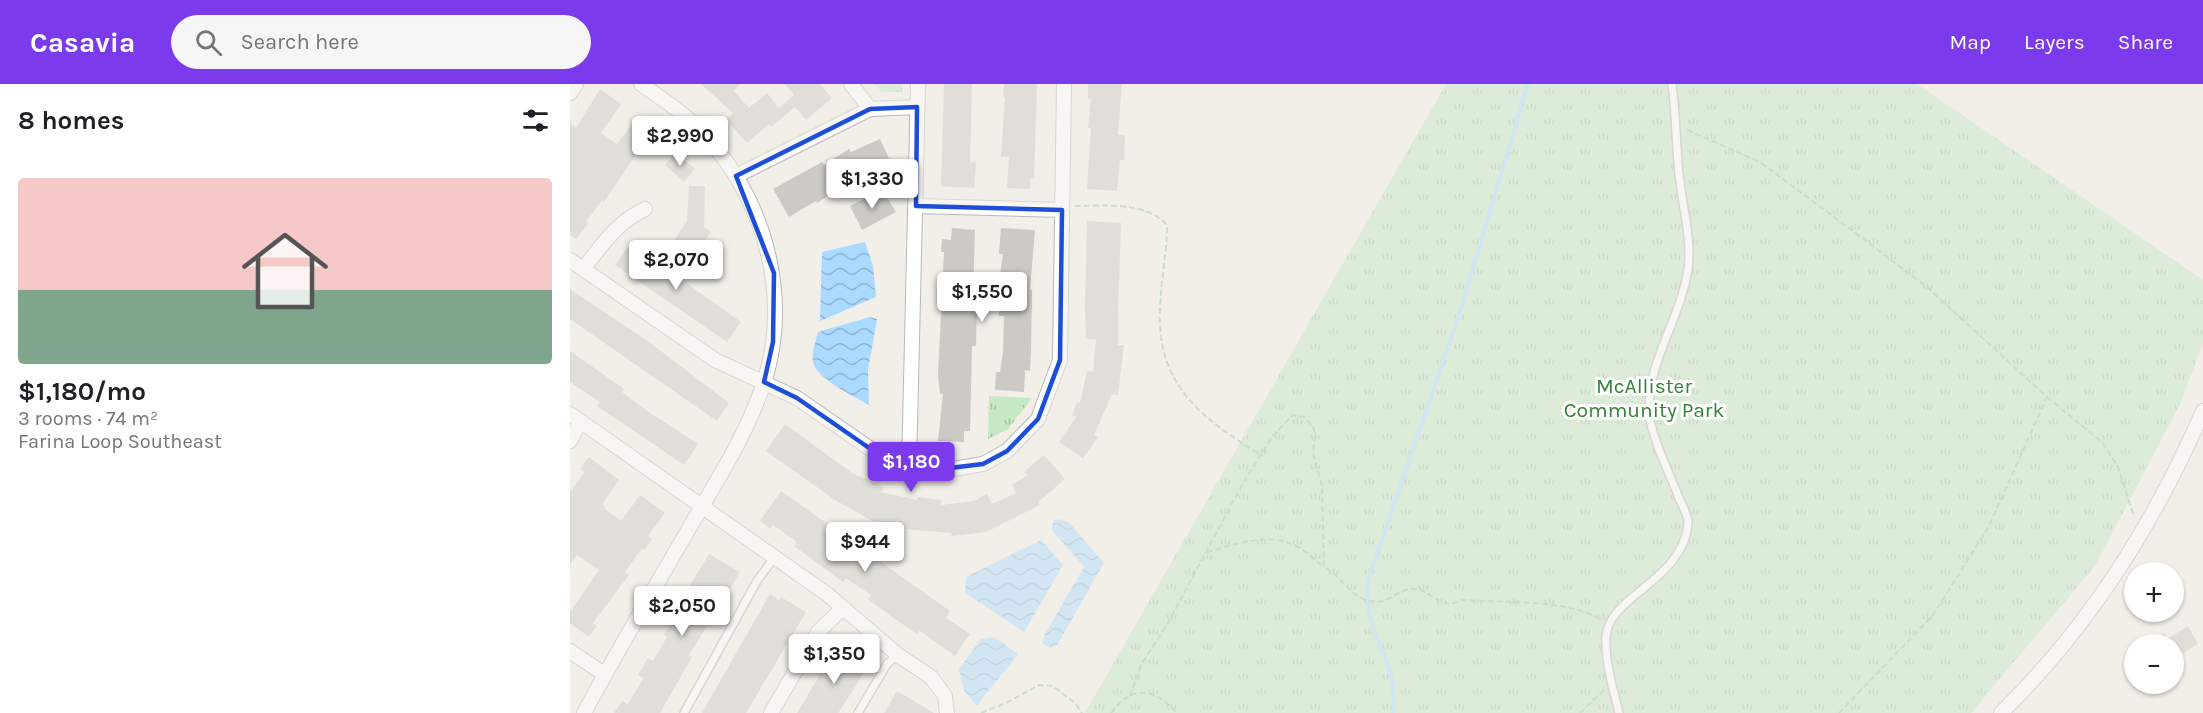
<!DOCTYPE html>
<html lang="en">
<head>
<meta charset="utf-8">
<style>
  body { margin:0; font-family:Karla,sans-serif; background:#f6f6f6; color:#202124; height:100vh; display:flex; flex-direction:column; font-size:22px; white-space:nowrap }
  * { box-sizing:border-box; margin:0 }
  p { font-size:20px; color:#757577 }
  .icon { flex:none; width:33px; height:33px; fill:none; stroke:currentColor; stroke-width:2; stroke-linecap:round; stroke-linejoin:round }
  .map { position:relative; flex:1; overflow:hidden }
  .panel { display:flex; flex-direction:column; background:#fff; width:570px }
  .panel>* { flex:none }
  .buttons { position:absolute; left:1554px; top:478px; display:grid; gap:12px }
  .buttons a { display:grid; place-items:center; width:60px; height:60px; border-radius:50%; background:#fff; box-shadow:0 2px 4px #0004; font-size:30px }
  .price { position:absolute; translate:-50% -51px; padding:0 14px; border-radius:6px; background:#fff; color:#222; font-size:20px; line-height:39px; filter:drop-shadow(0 2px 3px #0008) }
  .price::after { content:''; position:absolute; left:50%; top:36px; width:18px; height:14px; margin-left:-9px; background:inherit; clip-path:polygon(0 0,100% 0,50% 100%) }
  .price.selected { background:#7c3aed; color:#fff }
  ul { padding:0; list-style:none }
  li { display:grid; align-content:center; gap:12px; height:318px; padding:0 18px }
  li span { display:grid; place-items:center; height:186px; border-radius:6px; color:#555 }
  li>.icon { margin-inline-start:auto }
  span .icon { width:108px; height:108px; fill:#fffc; stroke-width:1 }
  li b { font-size:26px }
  h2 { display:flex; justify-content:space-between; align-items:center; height:72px; padding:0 18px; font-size:26px }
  header { display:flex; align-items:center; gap:36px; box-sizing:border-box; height:84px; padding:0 30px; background:#7c3aed; color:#fff }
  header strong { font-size:28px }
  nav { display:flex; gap:33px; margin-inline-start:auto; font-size:21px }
  .search { width:420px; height:54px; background:#f6f6f6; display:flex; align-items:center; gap:15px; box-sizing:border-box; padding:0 21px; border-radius:33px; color:#757577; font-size:22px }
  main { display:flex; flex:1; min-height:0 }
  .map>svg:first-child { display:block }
  .park { fill:url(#park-tufts) }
  .water { fill:url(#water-waves) }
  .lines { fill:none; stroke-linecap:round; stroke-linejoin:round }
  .stream { stroke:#aadaff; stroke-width:4 }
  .building { fill:#cccac5 }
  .lane-casing { stroke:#b5b8bc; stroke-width:10 }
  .street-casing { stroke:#b5b8bc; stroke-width:16 }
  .path { stroke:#9cc7a9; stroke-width:2; stroke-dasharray:6 3; stroke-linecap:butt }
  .lane { stroke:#fff; stroke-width:7 }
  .street { stroke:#fff; stroke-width:14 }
  .marked { fill:none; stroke:#1d4ed8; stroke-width:4.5; stroke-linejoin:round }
  .labels { text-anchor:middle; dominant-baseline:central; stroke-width:6; stroke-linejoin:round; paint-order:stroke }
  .park-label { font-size:21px; fill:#348238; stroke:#fff }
</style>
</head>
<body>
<header>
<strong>Casavia</strong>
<div class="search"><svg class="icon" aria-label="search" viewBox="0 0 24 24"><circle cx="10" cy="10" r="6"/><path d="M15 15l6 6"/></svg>Search here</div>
<nav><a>Map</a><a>Layers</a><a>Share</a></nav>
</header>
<main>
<section class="panel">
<h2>8 homes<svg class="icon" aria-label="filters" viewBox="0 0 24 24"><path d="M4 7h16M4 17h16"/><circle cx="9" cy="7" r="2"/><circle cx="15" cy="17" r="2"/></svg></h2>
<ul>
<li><span style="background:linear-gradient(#f6c9c9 60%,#7fa58c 0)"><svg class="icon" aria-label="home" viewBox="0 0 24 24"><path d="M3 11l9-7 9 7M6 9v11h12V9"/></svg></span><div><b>$1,180/mo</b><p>3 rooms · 74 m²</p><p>Farina Loop Southeast</p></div></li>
</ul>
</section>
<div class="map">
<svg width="1633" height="629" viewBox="0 0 1633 629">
  <defs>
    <pattern id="park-tufts" width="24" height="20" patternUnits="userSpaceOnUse" patternTransform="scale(1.5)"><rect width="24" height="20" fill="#c5e8c5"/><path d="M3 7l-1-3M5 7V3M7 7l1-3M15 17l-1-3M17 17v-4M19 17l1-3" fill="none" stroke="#a3c0a4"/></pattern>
    <pattern id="water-waves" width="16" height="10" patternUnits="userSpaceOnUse" patternTransform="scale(1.5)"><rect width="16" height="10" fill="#aadaff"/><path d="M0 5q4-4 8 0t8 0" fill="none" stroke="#8eb4d2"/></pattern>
  </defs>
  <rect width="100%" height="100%" fill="#f1efe8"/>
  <path class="park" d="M304,0H332V8H312Z
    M876,0H1347L1633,196V259L1609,322L1525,482L1401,629H515Z
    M419,312L462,314L438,345L418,355Z"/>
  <path class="water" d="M295,158L303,182L306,213L250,237L252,168Z
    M300,233L307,235L298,286L299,321C285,313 250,296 244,281C240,272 246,257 248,248Z
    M489,435L498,438L534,479L487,561L481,564L472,559L474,552L514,483L482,446L483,437Z
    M471,456L493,481L454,548L395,509L396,493Z
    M424,553L448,570C435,588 420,603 407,622L394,607L389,585L411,555Z"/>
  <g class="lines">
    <path class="stream" d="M823,629C827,584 811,573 800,533C798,523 798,511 797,500L890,228L958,0"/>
  </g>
  <path class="building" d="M131,0H170L164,7L179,24L197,9L209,24L224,11L215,0H250L262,14L236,36L225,23L201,43L199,40L177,59L156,36L163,29Z
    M374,0H402L400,78L406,79L404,104L371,102Z
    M434,0H467L464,95H460V105L437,104L439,73H431L435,13H433Z
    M518,0H552L548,51H555L554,76H550L547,107L517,105L521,44H518L521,15H518Z
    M30,5L51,20L31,49L47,60L68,32L89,46L71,72L67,69L34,118L32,116L16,138L18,140L6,155L0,151V39L6,44Z
    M310,55L323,83L299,94L296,87L247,119L246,117L219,133L203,105L252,78L254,81L279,65L281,68Z
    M106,69L125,85L114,98L95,81Z
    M119,102H135L134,143L141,148L123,173L102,159L117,137Z
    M312,106L326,128L292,146L280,122Z
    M517,137L551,139L548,229V261H554L548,311L542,310L524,351L528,353L513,374L489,358L506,333L502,331L507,318L510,319L517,287L523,288L526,255H516L515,223Z
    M382,144L405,146L403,212L427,211L433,170H429L431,144L465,146L460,206H462L461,270L460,287L455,286L454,308L425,306L426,288H430L433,268L434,232H429V222L407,223L406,262H402L400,347H394V358L368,357L373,310H370L368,291L374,168H371L372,155L381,156Z
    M63,156L84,170L81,174L101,188L104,184L115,192L112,196L171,238L157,258L45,181Z
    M0,205L79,258L159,319L147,337L0,235Z
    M0,267L54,305L52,308L77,327L128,360L114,381L27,322L30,318L0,298Z
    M215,340L282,389L314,403L311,408L347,416V413L372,416L371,421L404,417L417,410L422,420L446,409L442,401L458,391L454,388L474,371L495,395L468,418L470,421L416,448L382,452L381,449L333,445L306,439L265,416L196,367Z
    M19,373L49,396L32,420L35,422L34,424L51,437L70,411L95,429L78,452L82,455L74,466L72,464L55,488L59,491L23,539L27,542L19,553L0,539V528L29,486L7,471L0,480V408L15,388L10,385Z
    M211,407L380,527L376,534L400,550L385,572L350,547L347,550L322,533L298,515L301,511L276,494L273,498L224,462L227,458L203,441L200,444L190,437Z
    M139,470L170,488L119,571L122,573L90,629H44L52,617L58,620L74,594L68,591L78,574L83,577L97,553L94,551L106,530L103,529Z
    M200,510L209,516L211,513L236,528L176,629H132Z
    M1618,542L1628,560L1604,575V561H1573L1594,549L1597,555Z
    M266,564L297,582L287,600L268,629H227Z
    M327,607L364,629H314Z"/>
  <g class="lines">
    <defs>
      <path id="lane" d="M114,629L187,497L204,474
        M288,629L317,580L328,571
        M1049,629C1043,605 1035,578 1036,553C1038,512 1114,496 1118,439C1118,431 1112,421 1109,414C1100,390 1081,353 1079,328C1077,278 1111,234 1118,185C1122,153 1112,122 1109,90C1106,60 1106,30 1102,0"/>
      <path id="street" d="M281,0L300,25
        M0,9L6,0
        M166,92L300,25L347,23
        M346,122L492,126
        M0,176L145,276L227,314L315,375L339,384L365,388L413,380L437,367L468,335L490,276L494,0
        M13,185C33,160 46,139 75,125
        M0,330L257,510L328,571L361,593L375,612L377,629
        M0,357L10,338
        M339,384L348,0
        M0,567L34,590
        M14,629C47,568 82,508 117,448C141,406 168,365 186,320C226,226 200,120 131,47C113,28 92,15 71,0
        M201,629L248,548L272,525
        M1431,629C1518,544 1585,438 1633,327"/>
    </defs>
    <use href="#lane" class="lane-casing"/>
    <use href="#street" class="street-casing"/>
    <path class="path" d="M1117,46L1190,78L1303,162L1358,204L1477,313L1418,444L1363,531L1269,629
      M505,122C535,122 575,117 597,141C597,169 591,195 590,223C586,302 631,333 692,372
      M1477,313L1533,359L1548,383L1564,433
      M637,468C663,461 698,448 724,461C735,466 745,476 754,483
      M560,612L571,581L598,539L672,401L702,353L723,331L734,333L743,343L745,351L743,369L752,402L754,483C769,491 779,509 793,515C816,525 825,506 841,505C860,503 869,528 893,516C933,519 996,515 1030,535
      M411,629L436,619L469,601L483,602L505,619L512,629
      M541,629C563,600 584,604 607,629
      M1010,629L1034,606"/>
    <use href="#lane" class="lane"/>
    <use href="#street" class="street"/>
  </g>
  <path d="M0 0H1633V629H0ZM347,23L346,122L492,126L490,276L468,335L437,367L413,380L355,387L315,375L227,314L194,298L203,258L204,189L166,92L300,25Z" fill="#f1efe8" fill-opacity=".55" fill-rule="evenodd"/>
  <path class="marked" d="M347,23L346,122L492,126L490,276L468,335L437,367L413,380L355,387L315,375L227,314L194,298L203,258L204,189L166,92L300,25Z"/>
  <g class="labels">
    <g class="park-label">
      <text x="1074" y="302">McAllister<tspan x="1074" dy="24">Community Park</tspan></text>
    </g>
  </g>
</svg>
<div class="buttons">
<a>+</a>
<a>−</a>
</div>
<b class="price" style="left:110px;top:83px">$2,990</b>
<b class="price" style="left:302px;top:126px">$1,330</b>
<b class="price" style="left:106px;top:207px">$2,070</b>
<b class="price" style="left:412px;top:239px">$1,550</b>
<b class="price selected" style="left:341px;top:409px">$1,180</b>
<b class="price" style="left:295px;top:489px">$944</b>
<b class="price" style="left:112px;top:553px">$2,050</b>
<b class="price" style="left:264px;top:601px">$1,350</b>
</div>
</main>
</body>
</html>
